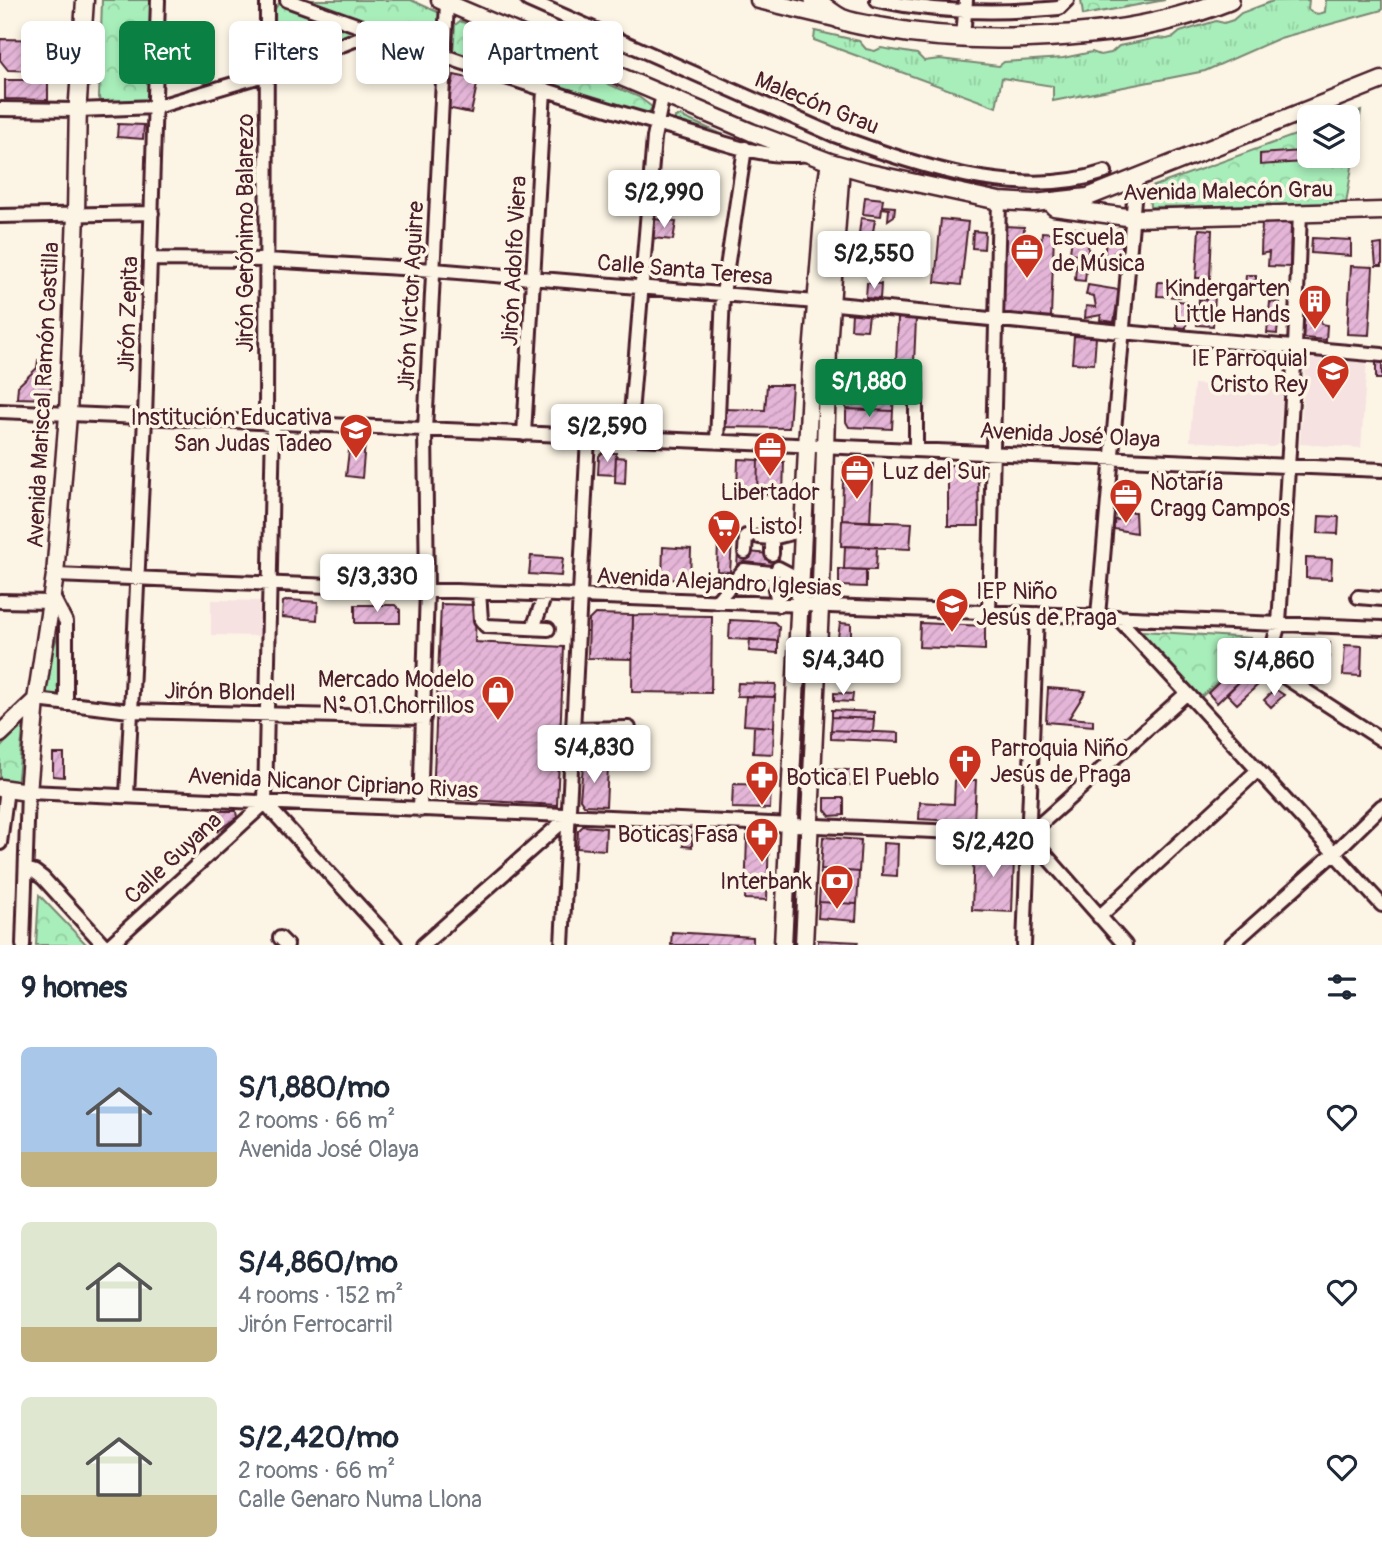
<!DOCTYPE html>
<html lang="en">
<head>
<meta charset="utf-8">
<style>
  body { margin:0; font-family:Pangolin,sans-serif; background:#f2f2f3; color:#1f2937; height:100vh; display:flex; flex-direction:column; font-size:26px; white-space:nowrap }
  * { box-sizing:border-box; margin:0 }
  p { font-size:23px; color:#747a83 }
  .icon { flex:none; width:38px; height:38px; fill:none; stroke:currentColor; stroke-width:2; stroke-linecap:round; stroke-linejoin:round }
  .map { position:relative; height:945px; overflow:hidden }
  .panel { display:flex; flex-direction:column; background:#fff; flex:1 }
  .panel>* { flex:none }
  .guide { position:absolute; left:21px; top:21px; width:700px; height:63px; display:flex; gap:14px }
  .tools { position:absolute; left:1297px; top:105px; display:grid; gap:14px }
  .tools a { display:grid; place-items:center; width:63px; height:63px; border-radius:10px; background:#fff; box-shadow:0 4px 10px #0003; font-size:35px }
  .price { position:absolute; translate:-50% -60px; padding:0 16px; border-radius:7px; background:#fff; color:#222; font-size:23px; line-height:46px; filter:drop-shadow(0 2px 4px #0008) }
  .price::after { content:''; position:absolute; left:50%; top:42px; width:21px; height:16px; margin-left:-10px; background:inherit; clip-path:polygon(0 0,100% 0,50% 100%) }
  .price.on { background:#0b8043; color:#fff }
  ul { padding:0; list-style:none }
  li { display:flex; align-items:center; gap:21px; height:175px; padding:0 21px }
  li span { display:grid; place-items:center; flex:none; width:196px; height:140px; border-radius:10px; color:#555 }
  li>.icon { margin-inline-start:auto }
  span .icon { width:84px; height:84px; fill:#fffc; stroke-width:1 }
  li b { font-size:30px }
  h2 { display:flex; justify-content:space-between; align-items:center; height:84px; padding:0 21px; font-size:30px }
  .tag { padding:0 24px; border-radius:10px; background:#fff; box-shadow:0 4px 10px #0003; font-size:24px; line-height:63px }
  .tag.on { background:#0b8043; color:#fff }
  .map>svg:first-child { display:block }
  .built { fill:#f5e2e1 }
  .grass { fill:url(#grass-tufts); stroke:#798672; stroke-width:2 }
  .park { fill:url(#park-crowns); stroke:#798672; stroke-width:2 }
  .building { fill:url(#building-hatch); stroke:#4a1f2b; stroke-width:2 }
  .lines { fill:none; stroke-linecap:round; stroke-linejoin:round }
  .minor-casing { stroke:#4a1f2b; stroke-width:18 }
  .major-casing { stroke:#4a1f2b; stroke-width:21 }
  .highway-casing { stroke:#4a1f2b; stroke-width:24 }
  .minor { stroke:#fcf5e5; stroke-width:12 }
  .major { stroke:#fcf5e5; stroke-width:16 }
  .highway { stroke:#fcf5e5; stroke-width:19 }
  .labels { text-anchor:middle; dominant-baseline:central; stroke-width:7; stroke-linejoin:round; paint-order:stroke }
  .street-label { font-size:23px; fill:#4a1f2b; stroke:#fcf5e5 }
  .poi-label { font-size:23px; fill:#4a1f2b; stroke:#fcf5e5; text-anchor:start }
</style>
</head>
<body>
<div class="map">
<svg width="1382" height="945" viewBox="0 0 1382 945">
  <defs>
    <pattern id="grass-tufts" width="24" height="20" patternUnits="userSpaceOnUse" patternTransform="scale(1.75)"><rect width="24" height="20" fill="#a8eeba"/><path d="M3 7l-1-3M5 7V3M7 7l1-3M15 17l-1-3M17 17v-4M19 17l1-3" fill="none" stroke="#92cca0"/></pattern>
    <pattern id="park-crowns" width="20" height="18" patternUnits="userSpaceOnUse" patternTransform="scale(1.75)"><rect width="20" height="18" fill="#a8eeba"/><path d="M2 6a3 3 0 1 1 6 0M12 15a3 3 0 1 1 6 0" fill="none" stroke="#92cca0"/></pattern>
    <pattern id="building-hatch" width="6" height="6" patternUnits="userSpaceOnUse" patternTransform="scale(1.75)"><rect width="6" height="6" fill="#e4b5d7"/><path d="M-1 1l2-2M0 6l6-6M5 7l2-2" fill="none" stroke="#c59bb9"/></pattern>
  </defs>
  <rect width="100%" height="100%" fill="#fcf5e5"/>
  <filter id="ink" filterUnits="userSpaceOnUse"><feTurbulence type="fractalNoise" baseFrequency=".0143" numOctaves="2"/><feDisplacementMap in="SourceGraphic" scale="14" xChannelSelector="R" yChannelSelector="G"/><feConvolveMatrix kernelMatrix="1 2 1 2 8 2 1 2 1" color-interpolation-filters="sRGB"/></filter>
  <g filter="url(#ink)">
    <path class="built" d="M1306,354L1367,359L1361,448L1300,444Z
      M1194,384L1283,391L1279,442L1273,447L1190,441Z
      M211,600L264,601L263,636L211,635Z"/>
    <path class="grass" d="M1309,0L1308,9C1314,14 1318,15 1325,12L1326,0H1382V10L1280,38L1205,71L1053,101V86L1002,78L996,107L814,40L815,31L859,41L866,49L875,51L881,48L917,54L924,61L940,59L999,66L1004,62L1063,58L1092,52L1100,55L1111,53L1119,46L1157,38L1167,39L1174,37L1180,32L1216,21L1224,23L1233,20L1241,13L1273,1Z
      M680,116L747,145L675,123V117Z"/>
    <path class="park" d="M102,0H154L150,101L146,104L102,102L99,98Z
      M300,0H411L440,13L442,46L437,49Z
      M1081,0H1165L1083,15Z
      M282,3L354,31L355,33L282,64L276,59L275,9L278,4Z
      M460,21L639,97L652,107L647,116L455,55L453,52L455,25Z
      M1361,111L1346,204L1150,207L1149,188L1309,130V156H1348V117H1344Z
      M59,630L62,696L56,699L40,695Z
      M1142,631L1251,638V651L1198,700L1140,633Z
      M24,721L17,786L0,784V748Z
      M39,895L87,945H36Z"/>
    <path class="building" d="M0,39L55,40L54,71L48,80H43V71L8,70L0,60Z
      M405,62L417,69L414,76L405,74Z
      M454,75L478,80L471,113L447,108Z
      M5,80H48V100L5,99Z
      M118,124L144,125L143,139L117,137Z
      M1302,151L1303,162L1260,165V154Z
      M865,197L883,199L882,206L895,207L894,216L888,220L889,209L882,208L881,216L863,214Z
      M861,218L875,220L871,243L858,241Z
      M655,219L676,222L673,240L652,238Z
      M941,219L968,222L961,285L935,282Z
      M1262,221L1291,222L1290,267L1268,266L1269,252L1261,254Z
      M1004,226L1024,227L1023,245L1041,246L1042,232L1054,233L1051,317L1001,314Z
      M1073,228L1090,229L1085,281L1075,280L1077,254L1070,253Z
      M1117,229L1124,230L1121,265L1104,263L1106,234L1117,235Z
      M1199,229L1212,230L1210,278H1196Z
      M973,231L985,232L984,249L972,248Z
      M1312,238L1351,240V256L1311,253Z
      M856,243L878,246L875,265L854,262Z
      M1382,244V266H1376L1374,245Z
      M1351,266L1373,267L1369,335L1347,334Z
      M1246,275H1256V287H1245Z
      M1158,282L1181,283L1180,297L1157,296Z
      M867,283L881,284L880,299L866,298Z
      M1088,285L1119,290L1114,322L1100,320L1101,315L1085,318L1086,306L1096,307L1094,296L1086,295Z
      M1207,296H1215L1213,326L1197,325L1199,299L1206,300Z
      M1178,301L1187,302L1186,328L1176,327Z
      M1270,302L1280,303L1277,334L1267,333Z
      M852,313L869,315L867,330L851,329Z
      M898,318L916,319L914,363L896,361Z
      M1304,318L1321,319V324L1327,325L1326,340L1303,338Z
      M1074,336L1096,337L1094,364L1072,363Z
      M38,360L52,361L50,399L17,398L18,386L37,368Z
      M1376,362H1382V379H1376Z
      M767,385H792L789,428L722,427V409L765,410Z
      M847,390L894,392L893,411L846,409Z
      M846,409L893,411L892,429L849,427L846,422Z
      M350,442L365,443L362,478L346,476Z
      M602,453H616L615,475L598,474L599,456Z
      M616,457L626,458L625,483L615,482Z
      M738,459L758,460L757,494L737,493Z
      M758,460L784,462L783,495L757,494Z
      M844,463L873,464L872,482L843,481Z
      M948,465H972L978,473L979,526H948Z
      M843,481L872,482L870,522L842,520Z
      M1125,512H1135L1136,533L1114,529V520L1126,519Z
      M1319,516L1339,517L1338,534L1318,533Z
      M842,520L912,523L910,549L841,546Z
      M718,541H732L730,572L717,571Z
      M845,546L877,547L876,570L844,569Z
      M663,547L691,549L690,580L662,579Z
      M738,551L779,555L778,570L737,567Z
      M531,556L563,558L561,576L529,574Z
      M1306,558L1332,559L1331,579L1306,578Z
      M839,569L866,570V587L839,586Z
      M288,600L318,602L317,620L282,617L283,602Z
      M441,604L476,605L475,642L564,647L557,805L433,798Z
      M355,605H395L400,610V623H355Z
      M595,614L633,615L632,659L588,658L589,620Z
      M633,615L712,616L711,693L632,692Z
      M730,620L774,622L779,627L778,641L729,639Z
      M840,623L851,624V638L838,637Z
      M920,623L985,626V650L919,647Z
      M838,637L862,640L860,656L837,654Z
      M750,639L778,641V653L749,651Z
      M1284,641L1330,643L1329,659L1283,656Z
      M1345,645L1362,646L1361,676L1343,675Z
      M837,654L860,656L859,675L836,673Z
      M1239,663L1248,673L1217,703L1208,693Z
      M1248,673L1261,682L1237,704L1227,694Z
      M738,683L776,684L775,697L737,696Z
      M1048,688L1086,691L1069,718L1093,720V726L1046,722Z
      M1275,689L1284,695L1271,707L1264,700Z
      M834,693L853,694L852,702L834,701Z
      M746,696L775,697L774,727L744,725Z
      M832,710L874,712V719L832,717Z
      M832,717L874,719L873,732L831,730Z
      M754,726L774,727L773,754L753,753Z
      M831,730L899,733V742L831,739Z
      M53,754H64V777L53,776Z
      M583,765L608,766L606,806L584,805L580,799Z
      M828,769L865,771L864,785L827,784Z
      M955,779L976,780L974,822L919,819L920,802L954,804Z
      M733,784L771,785L770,809L732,808Z
      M825,798H844V815L830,816L825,810Z
      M218,811H236L237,817L218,831Z
      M583,826L606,828L605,850L577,848L578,831Z
      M683,832H692V847L683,846Z
      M747,836H769L767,900L745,899Z
      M823,837L861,840L859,872L821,869Z
      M883,843L898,844L897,876L882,875Z
      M974,845L1004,847L1014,859L1012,912L972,910Z
      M821,869L859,872L857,904L819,902Z
      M819,902L857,904L856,921L818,918Z
      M672,932L753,937V945H671Z
      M818,940L858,942L857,945H818Z"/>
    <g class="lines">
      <defs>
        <path id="minor" d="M287,0C416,47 545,93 677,129C719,141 764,160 807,154
          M528,0L834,135C914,165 1020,201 1105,172
          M877,0C937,13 998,14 1059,8L1067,0
          M963,38L966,0
          M0,109L78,110L156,107L267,74L375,32
          M1300,212L1295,347L1279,624C1273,642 1269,658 1280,674L1382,740
          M0,216L152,213
          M150,259L266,260L434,270L816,302L1122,332L1382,355
          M0,411L1382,470
          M266,424L267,0
          M524,434L544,90
          M629,438L654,138L663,94
          M717,442L723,294L745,148
          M916,450V385
          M759,537L772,538L804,530
          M745,552L746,536H749
          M772,554V538
          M778,568L801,580
          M55,575L1382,628
          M479,592L481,620L486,626L548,629
          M52,595L66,622V704
          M1358,597L1382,599
          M0,601L51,602
          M716,602L744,570L771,573L779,605
          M989,612L999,201
          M1098,616L1136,177
          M1117,617L1382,905
          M533,628L545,595
          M36,700L130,711L424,718
          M573,729L629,728
          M127,796L145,418L158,0
          M265,803L273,424
          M265,803L395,945
          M420,810L427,590L425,430L447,3
          M1028,835L1187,693
          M0,843L7,789
          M26,869L35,872L43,878L104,945
          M1099,917L1258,770
          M280,938L287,945
          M23,945L28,792L1028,835L1125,945
          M110,945L265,803
          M423,945L568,817
          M562,945L588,437
          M1024,945L1037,614
          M1231,945L1334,853L1382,806"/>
        <path id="major" d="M440,0L751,132L830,162L865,172L999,201L1034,203L1088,197L1382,80
          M759,0L835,18
          M1054,207L1134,218L1382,211
          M0,734L36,700
          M0,788L28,792L36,700L55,575L68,415L76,214L78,100L85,0
          M783,945L811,367L825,194L830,162
          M804,945L821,586L828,347L841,166"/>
        <path id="highway" d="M815,0C823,7 831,14 841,19C853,24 869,26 882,28C950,41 1021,40 1090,33C1136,29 1186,17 1229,0"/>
      </defs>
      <use href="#minor" class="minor-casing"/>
      <use href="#major" class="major-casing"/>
      <use href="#highway" class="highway-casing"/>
      <use href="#minor" class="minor"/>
      <use href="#major" class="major"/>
      <use href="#highway" class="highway"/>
    </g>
  </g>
  <defs>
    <symbol id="office-pin" viewBox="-11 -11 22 30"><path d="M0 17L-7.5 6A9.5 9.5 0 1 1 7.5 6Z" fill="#c8321e" stroke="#fcf5e5"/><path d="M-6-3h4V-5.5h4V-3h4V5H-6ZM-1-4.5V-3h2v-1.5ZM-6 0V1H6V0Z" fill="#fff"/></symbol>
    <symbol id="building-pin" viewBox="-11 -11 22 30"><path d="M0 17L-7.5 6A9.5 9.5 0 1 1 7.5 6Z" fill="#c8321e" stroke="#fcf5e5"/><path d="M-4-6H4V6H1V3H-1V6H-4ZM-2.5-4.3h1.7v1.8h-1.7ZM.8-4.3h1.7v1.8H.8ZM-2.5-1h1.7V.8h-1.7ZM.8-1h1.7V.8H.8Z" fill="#fff"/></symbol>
    <symbol id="school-pin" viewBox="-11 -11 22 30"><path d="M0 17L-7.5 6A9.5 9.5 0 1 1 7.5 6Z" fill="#c8321e" stroke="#fcf5e5"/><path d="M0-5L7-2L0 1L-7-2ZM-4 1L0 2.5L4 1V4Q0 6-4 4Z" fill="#fff"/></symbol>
    <symbol id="supermarket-pin" viewBox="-11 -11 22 30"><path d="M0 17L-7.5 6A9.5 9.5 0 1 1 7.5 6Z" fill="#c8321e" stroke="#fcf5e5"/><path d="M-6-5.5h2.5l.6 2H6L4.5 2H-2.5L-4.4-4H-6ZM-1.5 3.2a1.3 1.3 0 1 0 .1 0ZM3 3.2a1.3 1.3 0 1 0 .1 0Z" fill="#fff"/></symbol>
    <symbol id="shop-pin" viewBox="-11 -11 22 30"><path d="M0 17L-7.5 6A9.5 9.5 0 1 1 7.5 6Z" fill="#c8321e" stroke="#fcf5e5"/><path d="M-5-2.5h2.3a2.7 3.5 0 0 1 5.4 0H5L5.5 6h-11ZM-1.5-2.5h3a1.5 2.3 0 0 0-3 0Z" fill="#fff"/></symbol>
    <symbol id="church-pin" viewBox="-11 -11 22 30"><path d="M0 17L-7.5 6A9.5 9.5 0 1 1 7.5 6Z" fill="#c8321e" stroke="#fcf5e5"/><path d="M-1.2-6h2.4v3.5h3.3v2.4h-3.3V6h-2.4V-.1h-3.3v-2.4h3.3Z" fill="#fff"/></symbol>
    <symbol id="pharmacy-pin" viewBox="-11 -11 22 30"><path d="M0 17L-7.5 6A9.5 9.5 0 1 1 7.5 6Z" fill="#c8321e" stroke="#fcf5e5"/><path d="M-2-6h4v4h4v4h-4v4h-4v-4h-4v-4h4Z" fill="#fff"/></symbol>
    <symbol id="bank-pin" viewBox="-11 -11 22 30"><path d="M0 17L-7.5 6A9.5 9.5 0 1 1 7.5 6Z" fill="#c8321e" stroke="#fcf5e5"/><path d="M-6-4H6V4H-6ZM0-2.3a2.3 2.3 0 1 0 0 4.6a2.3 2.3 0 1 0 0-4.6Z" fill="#fff"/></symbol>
  </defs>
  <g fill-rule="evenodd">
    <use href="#office-pin" x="1008" y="231" width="38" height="52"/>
    <use href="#building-pin" x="1296" y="282" width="38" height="52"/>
    <use href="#school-pin" x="1314" y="352" width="38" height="52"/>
    <use href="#school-pin" x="337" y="411" width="38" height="52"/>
    <use href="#office-pin" x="751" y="429" width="38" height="52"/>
    <use href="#office-pin" x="838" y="452" width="38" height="52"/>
    <use href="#office-pin" x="1107" y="476" width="38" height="52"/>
    <use href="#supermarket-pin" x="705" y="507" width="38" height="52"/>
    <use href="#school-pin" x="933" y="585" width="38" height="52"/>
    <use href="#shop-pin" x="479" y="673" width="38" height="52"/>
    <use href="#church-pin" x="946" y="742" width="38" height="52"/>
    <use href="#pharmacy-pin" x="743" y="758" width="38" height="52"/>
    <use href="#pharmacy-pin" x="743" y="815" width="38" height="52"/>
    <use href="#bank-pin" x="818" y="862" width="38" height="52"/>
  </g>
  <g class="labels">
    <g class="street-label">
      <text transform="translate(817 103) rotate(22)">Malecón Grau</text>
      <text transform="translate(1228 191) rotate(-1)">Avenida Malecón Grau</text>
      <text transform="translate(245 233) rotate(-90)">Jirón Gerónimo Balarezo</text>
      <text transform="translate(514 261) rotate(-87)">Jirón Adolfo Viera</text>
      <text transform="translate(685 270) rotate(5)">Calle Santa Teresa</text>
      <text transform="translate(411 296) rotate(-87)">Jirón Víctor Aguirre</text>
      <text transform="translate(128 314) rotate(-88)">Jirón Zepita</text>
      <text transform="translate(43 395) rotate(-87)">Avenida Mariscal Ramón Castilla</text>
      <text transform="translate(1070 435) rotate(3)">Avenida José Olaya</text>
      <text transform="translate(719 582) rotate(3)">Avenida Alejandro Iglesias</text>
      <text transform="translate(230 692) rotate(1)">Jirón Blondell</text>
      <text transform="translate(333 783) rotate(3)">Avenida Nicanor Cipriano Rivas</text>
      <text transform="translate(173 858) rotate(-43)">Calle Guyana</text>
    </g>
    <g class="poi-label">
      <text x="1052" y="237">Escuela<tspan x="1052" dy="26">de Música</tspan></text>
      <text x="1290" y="288" text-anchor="end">Kindergarten<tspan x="1290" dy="26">Little Hands</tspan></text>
      <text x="1308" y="358" text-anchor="end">IE Parroquial<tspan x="1308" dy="26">Cristo Rey</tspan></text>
      <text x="332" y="417" text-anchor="end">Institución Educativa<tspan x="332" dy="26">San Judas Tadeo</tspan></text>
      <text x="882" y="471">Luz del Sur</text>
      <text x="1150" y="482">Notaría<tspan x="1150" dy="26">Cragg Campos</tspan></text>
      <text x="770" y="492" text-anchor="middle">Libertador</text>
      <text x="748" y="526">Listo!</text>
      <text x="976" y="591">IEP Niño<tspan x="976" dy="26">Jesús de Praga</tspan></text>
      <text x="474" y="679" text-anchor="end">Mercado Modelo<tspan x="474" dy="26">N° 01 Chorrillos</tspan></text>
      <text x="990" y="748">Parroquia Niño<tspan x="990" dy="26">Jesús de Praga</tspan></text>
      <text x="786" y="777">Botica El Pueblo</text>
      <text x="738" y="834" text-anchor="end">Boticas Fasa</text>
      <text x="812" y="881" text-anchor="end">Interbank</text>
    </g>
  </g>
</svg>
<div class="tools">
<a><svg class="icon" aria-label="layers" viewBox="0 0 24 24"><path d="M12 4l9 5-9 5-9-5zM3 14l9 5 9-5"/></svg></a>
</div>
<b class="price" style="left:664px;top:230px">S/2,990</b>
<b class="price" style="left:874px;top:291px">S/2,550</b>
<b class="price on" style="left:869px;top:419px">S/1,880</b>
<b class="price" style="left:607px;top:464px">S/2,590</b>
<b class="price" style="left:377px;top:614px">S/3,330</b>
<b class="price" style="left:843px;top:697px">S/4,340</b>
<b class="price" style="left:1274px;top:698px">S/4,860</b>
<b class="price" style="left:594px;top:785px">S/4,830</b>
<b class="price" style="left:993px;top:879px">S/2,420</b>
<div class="guide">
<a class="tag">Buy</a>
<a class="tag on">Rent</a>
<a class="tag">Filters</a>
<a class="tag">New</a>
<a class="tag">Apartment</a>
</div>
</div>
<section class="panel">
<h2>9 homes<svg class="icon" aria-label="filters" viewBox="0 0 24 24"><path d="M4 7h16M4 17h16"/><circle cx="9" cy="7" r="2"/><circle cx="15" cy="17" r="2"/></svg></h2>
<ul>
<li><span style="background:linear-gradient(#a9c7e8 75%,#c2b280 0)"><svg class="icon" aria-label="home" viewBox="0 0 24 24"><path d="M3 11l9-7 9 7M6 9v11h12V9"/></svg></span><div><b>S/1,880/mo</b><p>2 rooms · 66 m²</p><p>Avenida José Olaya</p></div><svg class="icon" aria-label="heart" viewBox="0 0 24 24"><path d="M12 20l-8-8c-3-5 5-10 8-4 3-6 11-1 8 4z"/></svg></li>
<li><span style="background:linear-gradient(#dfe7d0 75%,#c2b280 0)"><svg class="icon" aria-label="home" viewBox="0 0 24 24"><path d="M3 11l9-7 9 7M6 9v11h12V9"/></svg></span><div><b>S/4,860/mo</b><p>4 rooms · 152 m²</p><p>Jirón Ferrocarril</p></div><svg class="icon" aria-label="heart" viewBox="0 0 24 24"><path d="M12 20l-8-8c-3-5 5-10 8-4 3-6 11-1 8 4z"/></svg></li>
<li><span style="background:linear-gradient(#dfe7d0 70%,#c2b280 0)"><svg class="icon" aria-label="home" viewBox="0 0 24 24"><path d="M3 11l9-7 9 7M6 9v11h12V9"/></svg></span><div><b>S/2,420/mo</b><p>2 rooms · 66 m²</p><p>Calle Genaro Numa Llona</p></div><svg class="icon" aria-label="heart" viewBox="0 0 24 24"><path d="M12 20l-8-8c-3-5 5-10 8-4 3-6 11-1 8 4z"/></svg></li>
</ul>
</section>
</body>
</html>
